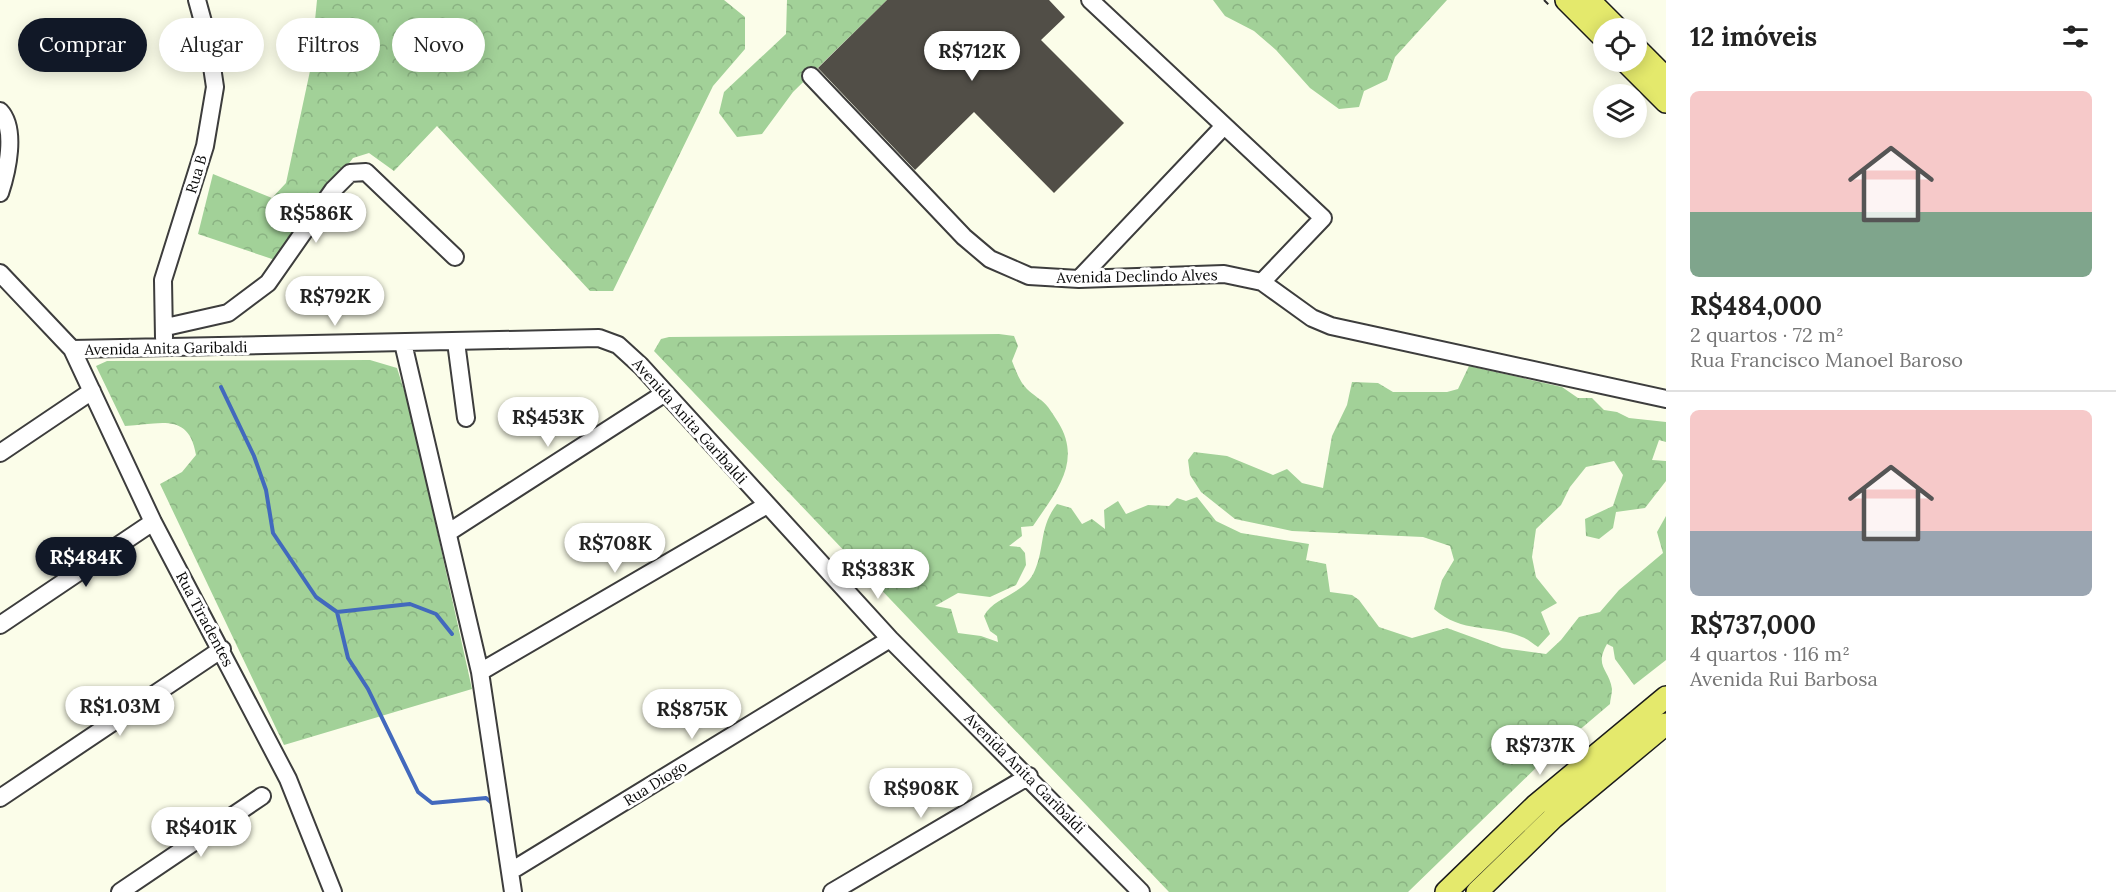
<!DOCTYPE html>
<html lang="pt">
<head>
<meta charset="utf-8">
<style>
  body { margin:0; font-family:Lora,serif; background:#f6f6f6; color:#222; height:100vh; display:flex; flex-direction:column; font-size:22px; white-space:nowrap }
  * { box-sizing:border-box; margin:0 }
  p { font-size:20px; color:#767676 }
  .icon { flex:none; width:33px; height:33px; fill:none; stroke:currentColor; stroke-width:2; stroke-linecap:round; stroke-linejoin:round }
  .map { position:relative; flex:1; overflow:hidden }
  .drawer { display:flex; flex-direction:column; background:#fff; width:450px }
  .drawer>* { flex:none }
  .banner { position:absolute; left:18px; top:18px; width:570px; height:54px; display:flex; gap:12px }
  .buttons { position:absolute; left:1593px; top:18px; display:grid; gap:12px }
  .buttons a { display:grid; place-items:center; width:54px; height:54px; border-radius:50%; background:#fff; box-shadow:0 3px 15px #0003; font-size:30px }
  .price { position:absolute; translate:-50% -51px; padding:0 14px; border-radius:21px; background:#fff; color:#222; font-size:20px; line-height:39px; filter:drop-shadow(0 2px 3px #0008) }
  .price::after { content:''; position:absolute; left:50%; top:36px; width:18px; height:14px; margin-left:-9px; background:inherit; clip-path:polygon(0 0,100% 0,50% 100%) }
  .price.on { background:#111827; color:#fff }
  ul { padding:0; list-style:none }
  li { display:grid; align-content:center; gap:12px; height:318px; padding:0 24px }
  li+li { border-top:2px solid #e0e0e0 }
  li span { display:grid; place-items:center; height:186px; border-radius:9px; color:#555 }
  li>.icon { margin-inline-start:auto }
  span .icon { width:108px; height:108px; fill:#fffc; stroke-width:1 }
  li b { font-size:26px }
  h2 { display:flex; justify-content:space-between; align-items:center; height:72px; padding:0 24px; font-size:26px }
  .pill { padding:0 21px; border-radius:27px; background:#fff; box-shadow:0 3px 15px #0003; font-size:21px; line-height:54px }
  .pill.on { background:#111827; color:#fff }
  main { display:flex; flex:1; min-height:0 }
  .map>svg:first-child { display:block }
  .forest { fill:url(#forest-crowns) }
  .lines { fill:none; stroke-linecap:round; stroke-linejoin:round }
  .stream { stroke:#4269bd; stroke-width:4 }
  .building { fill:#514e47 }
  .minor-casing { stroke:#3d3d3d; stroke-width:20 }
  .major-casing { stroke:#1b1b1b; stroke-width:24 }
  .path { stroke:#2c2c2c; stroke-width:2; stroke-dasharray:6 3; stroke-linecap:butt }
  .minor { stroke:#fff; stroke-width:16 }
  .major { stroke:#e4e96c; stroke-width:21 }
  .labels { text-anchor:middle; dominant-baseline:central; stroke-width:6; stroke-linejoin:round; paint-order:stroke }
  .street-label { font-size:15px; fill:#0a0a0a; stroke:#fff }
</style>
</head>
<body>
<main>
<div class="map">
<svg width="1666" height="892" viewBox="0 0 1666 892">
  <defs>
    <pattern id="forest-crowns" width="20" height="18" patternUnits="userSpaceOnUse" patternTransform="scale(1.5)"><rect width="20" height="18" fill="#a2d198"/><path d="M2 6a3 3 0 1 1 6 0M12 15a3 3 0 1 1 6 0" fill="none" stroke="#8ab282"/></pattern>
  </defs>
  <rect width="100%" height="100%" fill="#fbfde9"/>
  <path class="forest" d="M317,0H724L745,17V49L713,86L613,291H590L437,126L394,171L369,153L353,158L275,260L198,234L213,174L272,198L286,183L310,71Z
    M787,0H887L793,92L762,134L737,137L719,113L724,92L786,34Z
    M1213,0H1447L1395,57L1387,80L1364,91L1359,107L1339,109L1310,88L1276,50L1254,31L1225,16Z
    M999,334L1014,336L1018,346L1012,361C1021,384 1023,387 1041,400C1048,405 1054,416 1058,422C1083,462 1055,493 1033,526L1021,527L1022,536L1009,546L1020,547L1025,553L1026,565L1016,585L990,597L958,593L935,606L951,609L958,633L981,636L998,642L997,636L990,631L984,616C994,596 1025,595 1035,570C1045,547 1039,527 1057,504L1071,508L1082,524L1092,519L1105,529L1104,510L1118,501L1126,514L1148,505L1169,506L1177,498L1186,501L1197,497L1216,521L1241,533L1309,544L1306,560L1326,564L1330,592L1352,595L1359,600L1379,627L1412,638L1447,628L1502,648L1546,654L1561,640L1579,617L1600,612L1619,590L1663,553L1657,532L1666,516V660L1634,685L1615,659L1613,647L1607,644C1594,667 1609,669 1612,689C1612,694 1610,700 1610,704L1544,760L1408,892H1169L654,351L661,339L669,337Z
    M370,360L397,368L410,409L472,689L284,745L160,484L182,472L196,455C189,411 158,425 125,426L96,366L107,361Z
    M1469,366L1562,387L1578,398H1592L1604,410L1617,412L1629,418L1666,422V442L1659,440L1652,460L1666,461V481L1645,508L1616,512L1613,528L1599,539L1586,536L1585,519L1613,506L1623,475L1614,461L1586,467L1570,487L1561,505L1536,529L1532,557L1536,577L1557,603L1541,612L1550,634L1538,647C1533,644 1528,639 1522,637C1492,624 1462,634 1434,609L1442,580L1454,560L1450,546L1423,537L1292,531L1235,519L1201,492L1190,475L1188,460L1194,452L1227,456L1273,475L1287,469L1302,483L1323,488L1332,436L1347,405L1352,382L1378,383L1393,392H1447L1458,389Z"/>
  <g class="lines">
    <path class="stream" d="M221,387L254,456L266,490L273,533L316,597L337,612L348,658L368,689L418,792L432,803L486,798L493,804
      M337,612L410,604L436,614L452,634"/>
  </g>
  <path class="building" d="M887,0H1049L1065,17L1041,40L1124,123L1054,193L974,112L915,170L818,68Z"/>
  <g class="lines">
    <defs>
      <path id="minor" d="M1090,0L1323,218L1262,282
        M811,76L964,237L990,259L1029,276L1079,279L1224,274L1262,282L1312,318L1331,326L1666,399
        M0,111C17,129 7,172 0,193
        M0,273L72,349L153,522L288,779L333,892
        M1079,279L1224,126
        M166,327L228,313L268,283L333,190L350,173L366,172L455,257
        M164,338L163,280L205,146L215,87L208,40L197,0
        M456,342L466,418
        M403,343L480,672L513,892
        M72,349L599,338L618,345L641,366L890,639L1141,892
        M0,453L92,391
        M449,532L665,393
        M0,625L153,522
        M480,672L767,505
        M0,798L222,649
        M511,871L890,639
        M120,892L262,796
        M832,892L1029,776"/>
      <path id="major" d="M1566,0L1604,38
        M1589,0L1617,28
        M1636,48L1666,78
        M1626,62L1666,102
        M1446,892L1536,805L1666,697
        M1477,892L1553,818L1666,724"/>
    </defs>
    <use href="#minor" class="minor-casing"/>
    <use href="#major" class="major-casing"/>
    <path class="path" d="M1544,0L1549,5
      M1597,54L1604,60"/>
    <use href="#minor" class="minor"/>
    <use href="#major" class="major"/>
  </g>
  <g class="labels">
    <g class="street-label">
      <text transform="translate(196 174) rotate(-73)">Rua B</text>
      <text transform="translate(1137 276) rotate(-1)">Avenida Declindo Alves</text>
      <text transform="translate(166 348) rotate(-1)">Avenida Anita Garibaldi</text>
      <text transform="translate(690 421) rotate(48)">Avenida Anita Garibaldi</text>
      <text transform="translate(205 619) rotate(62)">Rua Tiradentes</text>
      <text transform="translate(1025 773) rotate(45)">Avenida Anita Garibaldi</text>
      <text transform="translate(655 783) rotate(-32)">Rua Diogo</text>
    </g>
  </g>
</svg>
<div class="buttons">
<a><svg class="icon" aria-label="locate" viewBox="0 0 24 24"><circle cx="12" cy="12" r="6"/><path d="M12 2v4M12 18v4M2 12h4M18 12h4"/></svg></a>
<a><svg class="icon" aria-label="layers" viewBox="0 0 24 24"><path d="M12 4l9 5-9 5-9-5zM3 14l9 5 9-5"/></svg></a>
</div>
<b class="price" style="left:972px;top:82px">R$712K</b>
<b class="price" style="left:316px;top:244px">R$586K</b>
<b class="price" style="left:335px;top:327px">R$792K</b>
<b class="price" style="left:548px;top:448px">R$453K</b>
<b class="price" style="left:615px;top:574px">R$708K</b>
<b class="price on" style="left:86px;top:588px">R$484K</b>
<b class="price" style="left:878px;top:600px">R$383K</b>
<b class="price" style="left:120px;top:737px">R$1.03M</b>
<b class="price" style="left:692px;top:740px">R$875K</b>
<b class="price" style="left:1540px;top:776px">R$737K</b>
<b class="price" style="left:921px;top:819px">R$908K</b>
<b class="price" style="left:201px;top:858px">R$401K</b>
<div class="banner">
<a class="pill on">Comprar</a>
<a class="pill">Alugar</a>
<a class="pill">Filtros</a>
<a class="pill">Novo</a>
</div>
</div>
<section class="drawer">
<h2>12 imóveis<svg class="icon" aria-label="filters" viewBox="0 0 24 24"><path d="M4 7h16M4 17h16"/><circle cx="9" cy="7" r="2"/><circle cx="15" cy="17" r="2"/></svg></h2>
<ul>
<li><span style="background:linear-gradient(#f6c9c9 65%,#7fa58c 0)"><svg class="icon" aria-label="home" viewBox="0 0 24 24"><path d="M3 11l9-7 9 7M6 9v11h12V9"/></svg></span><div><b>R$484,000</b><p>2 quartos · 72 m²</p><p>Rua Francisco Manoel Baroso</p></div></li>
<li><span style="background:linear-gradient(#f6c9c9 65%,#9aa5b1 0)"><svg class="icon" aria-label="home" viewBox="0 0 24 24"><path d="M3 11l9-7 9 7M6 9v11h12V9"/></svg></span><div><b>R$737,000</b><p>4 quartos · 116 m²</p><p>Avenida Rui Barbosa</p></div></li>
</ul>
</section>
</main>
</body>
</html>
